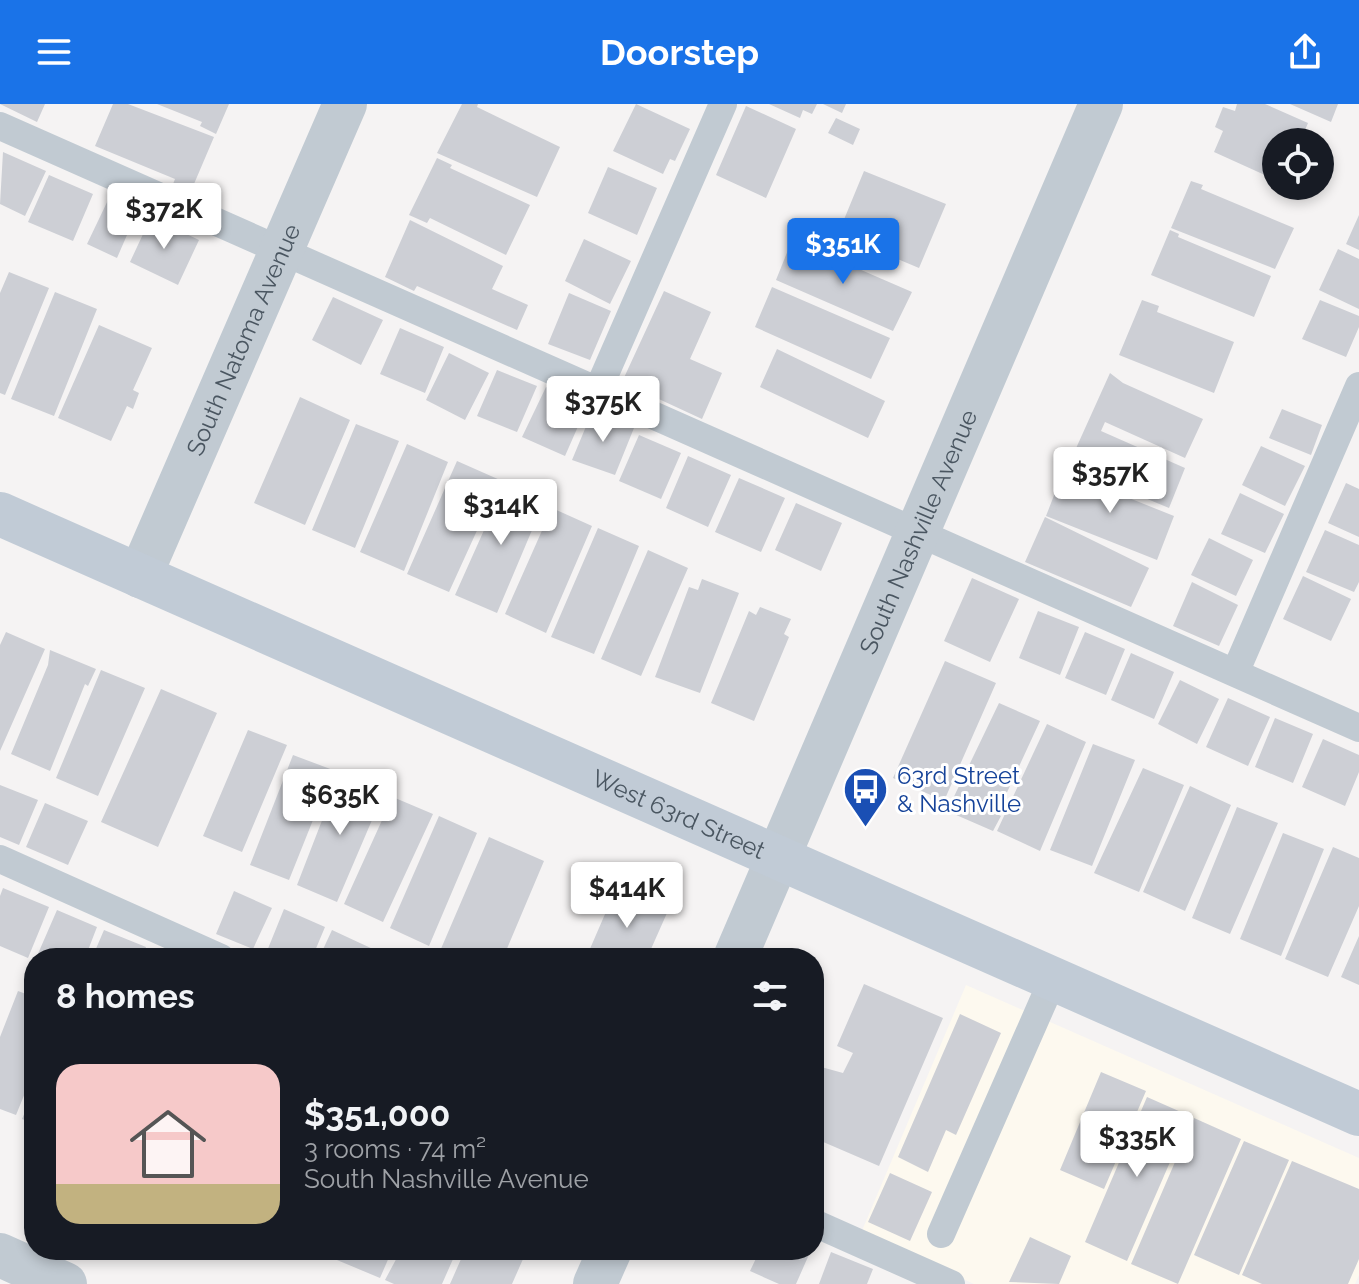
<!DOCTYPE html>
<html lang="en">
<head>
<meta charset="utf-8">
<style>
  body { margin:0; font-family:Raleway,sans-serif; background:#242831; color:#f1f3f6; height:100vh; display:flex; flex-direction:column; font-size:30px; white-space:nowrap }
  * { box-sizing:border-box; margin:0 }
  p { font-size:26px; color:#9ea1a6 }
  .icon { flex:none; width:44px; height:44px; fill:none; stroke:currentColor; stroke-width:2; stroke-linecap:round; stroke-linejoin:round }
  .map { position:relative; flex:1; overflow:hidden }
  .side { position:absolute; left:24px; top:844px; width:800px; height:312px; display:flex; flex-direction:column; background:#171b24; border-radius:32px; box-shadow:0 4px 12px #0003 }
  .side>* { flex:none }
  .controls { position:absolute; left:1262px; top:24px; display:grid; gap:16px }
  .controls a { display:grid; place-items:center; width:72px; height:72px; border-radius:50%; background:#171b24; box-shadow:0 4px 12px #0003; font-size:40px }
  .price { position:absolute; translate:-50% -68px; padding:0 18px; border-radius:8px; background:#fff; color:#222; font-size:26px; line-height:52px; filter:drop-shadow(0 2px 4px #0008) }
  .price::after { content:''; position:absolute; left:50%; top:48px; width:24px; height:18px; margin-left:-12px; background:inherit; clip-path:polygon(0 0,100% 0,50% 100%) }
  .price.current { background:#1a73e8; color:#fff }
  ul { padding:0; list-style:none }
  li { display:flex; align-items:center; gap:24px; height:200px; padding:0 32px }
  li span { display:grid; place-items:center; flex:none; width:224px; height:160px; border-radius:24px; color:#555 }
  li>.icon { margin-inline-start:auto }
  span .icon { width:96px; height:96px; fill:#fffc; stroke-width:1 }
  li b { font-size:34px }
  h2 { display:flex; justify-content:space-between; align-items:center; height:96px; padding:0 32px; font-size:34px }
  header { display:flex; justify-content:space-between; align-items:center; height:104px; padding:0 32px; background:#1a73e8; color:#fff; font-size:36px; font-weight:700 }
  .map>svg:first-child { display:block }
  .commercial { fill:#fdf9ef }
  .building { fill:#cdcfd5 }
  .lines { fill:none; stroke-linecap:round; stroke-linejoin:round }
  .lane { stroke:#c1cad2; stroke-width:28 }
  .street { stroke:#c1cad2; stroke-width:44 }
  .secondary { stroke:#c1cbd6; stroke-width:44 }
  .labels { text-anchor:middle; dominant-baseline:central; stroke-width:6; stroke-linejoin:round; paint-order:stroke }
  .street-label { font-size:24px; fill:#4a5661; stroke:#fff }
  .transit-label { font-size:24px; fill:#164399; stroke:#fff; text-anchor:start }
</style>
</head>
<body>
<header><svg class="icon" aria-label="menu" viewBox="0 0 24 24"><path d="M4 6h16M4 12h16M4 18h16"/></svg>Doorstep<svg class="icon" aria-label="share" viewBox="0 0 24 24"><path d="M12 15V3M7 8l5-5 5 5M5 13v7h14v-7"/></svg></header>
<div class="map">
<svg width="1359" height="1180" viewBox="0 0 1359 1180">
  <rect width="100%" height="100%" fill="#f5f3f3"/>
  <path class="commercial" d="M966,881L1359,1054V1171L1355,1180H974L861,1129Z"/>
  <path class="building" d="M0,0H45L37,18Z
    M113,0H128L214,33L191,87L173,80L175,75L95,42Z
    M157,0H229L216,30L200,22L202,18Z
    M462,0H478L477,3L560,43L537,93L437,49Z
    M636,0L690,25L675,57L670,55L663,70L613,47Z
    M769,0H817L812,10L803,6L800,14Z
    M823,0H846L842,9Z
    M1237,0H1265L1308,19L1300,38H1276V76L1214,48L1223,27L1215,23L1223,3L1235,7Z
    M1290,0H1338L1331,18Z
    M746,2L796,25L766,94L716,71Z
    M836,14L860,25L853,41L828,29Z
    M3,48L46,67L25,112L0,100Z
    M437,54L452,61L450,64L530,101L506,151L430,114L427,119L409,111Z
    M608,63L657,84L637,131L588,109Z
    M864,67L946,100L919,164L838,130Z
    M49,71L93,90L73,137L28,118Z
    M1191,77L1203,81L1201,85L1294,124L1275,165L1171,124Z
    M109,94L137,108L117,154L87,140Z
    M1359,111V146L1346,140Z
    M151,113L199,136L178,181L130,158Z
    M410,116L503,162L492,185L528,201L517,226L417,182L414,187L385,173Z
    M1170,126L1179,130L1178,133L1271,172L1254,213L1151,171Z
    M584,135L631,157L610,200L565,177Z
    M792,136L912,188L893,227L776,176Z
    M1338,145L1359,155V205L1319,186Z
    M9,168L49,184L5,291L0,289V189Z
    M772,183L890,234L871,275L755,223Z
    M664,187L711,208L690,255L722,269L702,315L622,278Z
    M55,188L97,205L54,312L11,295Z
    M569,189L611,207L590,256L548,240Z
    M333,193L383,216L361,261L312,236Z
    M1142,196L1159,202L1157,208L1234,238L1214,289L1119,251Z
    M1320,196L1359,212V223L1346,253L1302,235Z
    M99,221L152,244L133,286L139,289L133,305L127,302L111,337L58,314Z
    M400,224L444,243L425,289L380,270Z
    M777,245L885,297L868,334L760,283Z
    M449,249L489,269L465,316L426,296Z
    M497,266L537,282L517,328L477,312Z
    M1110,269L1123,279L1203,315L1185,354L1105,318L1101,327L1185,364L1169,404L1068,362Z
    M546,283L587,302L565,352L522,333Z
    M300,293L350,316L305,421L254,399Z
    M1282,305L1322,321L1311,351L1269,334Z
    M592,308L634,324L615,371L572,356Z
    M356,320L399,337L355,444L312,426Z
    M639,331L681,349L661,395L619,377Z
    M407,340L448,358L404,467L360,448Z
    M1261,342L1305,362L1285,402L1242,381Z
    M688,352L731,371L708,423L666,404Z
    M457,357L500,376L449,488L407,470Z
    M1065,363L1075,367L1074,372L1174,412L1157,456L1046,412Z
    M739,374L785,394L761,448L715,428Z
    M506,377L546,393L497,509L455,491Z
    M1346,379L1359,385V433L1328,419Z
    M1240,389L1284,410L1265,449L1221,430Z
    M796,399L842,419L821,467L775,446Z
    M552,404L592,422L546,529L505,510Z
    M1045,413L1149,464L1131,503L1025,458Z
    M598,424L639,442L594,550L551,533Z
    M1325,426L1359,441V478L1354,488L1306,468Z
    M1209,434L1253,456L1236,492L1191,471Z
    M648,446L688,464L641,572L601,555Z
    M1303,472L1351,495L1331,537L1283,515Z
    M972,474L1019,495L990,558L944,537Z
    M702,475L739,489L700,589L655,573L689,483L698,486Z
    M1192,478L1238,501L1219,542L1173,522Z
    M760,503L791,515L784,530L789,533L754,617L711,599L749,507L756,511Z
    M1038,507L1079,523L1060,571L1019,554Z
    M6,528L45,545L0,647V541Z
    M1085,528L1125,545L1106,591L1065,574Z
    M50,546L96,565L88,582L85,580L50,667L11,650L48,561Z
    M1131,549L1174,568L1154,615L1111,596Z
    M945,557L996,579L944,697L893,674Z
    M101,566L145,584L98,692L56,674Z
    M1180,576L1219,595L1197,640L1158,620Z
    M161,585L217,609L158,743L101,718Z
    M1228,594L1270,613L1248,662L1206,643Z
    M999,599L1040,617L997,710L1001,712L993,727L947,707Z
    M1275,614L1313,630L1293,679L1255,663Z
    M1047,620L1086,638L1040,747L997,727Z
    M248,626L287,641L242,748L203,732Z
    M1323,635L1359,651V668L1345,702L1302,683Z
    M1093,640L1135,656L1092,762L1050,746Z
    M293,651L333,666L289,776L250,761Z
    M1143,664L1184,681L1139,788L1094,769Z
    M340,670L384,688L337,798L297,781Z
    M0,681L38,696L19,741L0,733Z
    M1190,682L1231,701L1185,807L1143,788Z
    M388,691L433,710L383,818L344,800L388,703L384,700Z
    M45,699L88,717L68,761L26,743Z
    M1237,703L1278,719L1230,830L1192,814Z
    M439,712L477,729L429,842L390,824Z
    M1283,729L1324,745L1281,852L1240,835Z
    M489,733L544,757L503,854H437Z
    M1333,743L1359,754V802L1328,873L1285,855Z
    M3,784L49,803L28,854L0,842V792Z
    M234,787L272,804L253,845L216,830Z
    M615,787L667,809L647,854H586Z
    M284,805L325,823L312,854L265,852Z
    M57,806L97,823L85,854L37,852Z
    M104,826L146,843L142,854H92Z
    M332,826L375,846L371,854H319Z
    M1359,832V881L1341,873Z
    M380,845L403,854H377Z
    M864,880L943,914L879,1062L814,1034V961L843,969L853,949L837,942Z
    M18,887L34,893V967L16,1011L0,1005V933Z
    M960,910L1001,929L956,1031L946,1026L928,1068L898,1053Z
    M1101,968L1146,987L1104,1085L1060,1066Z
    M34,987V1020L22,1015Z
    M1147,993L1190,1012L1127,1157L1085,1138Z
    M1194,1014L1241,1035L1178,1180L1131,1160Z
    M1244,1037L1289,1056L1239,1171L1194,1151Z
    M1292,1057L1359,1085V1155L1348,1180H1262L1242,1171Z
    M890,1069L932,1088L910,1137L868,1118Z
    M1030,1133L1071,1152L1059,1180L1009,1178Z
    M327,1146H389L390,1151L380,1174L325,1151Z
    M401,1146H457L442,1180H394L385,1176Z
    M465,1146H527L512,1180H450Z
    M760,1146H811L796,1180H779L750,1167Z
    M831,1148L873,1165L867,1180H819Z"/>
  <g class="lines">
    <path class="lane" d="M0,22L1359,624
      M598,286L723,0
      M1235,569L1359,282
      M0,755L221,854
      M814,1119L951,1180
      M941,1130L1053,875"/>
    <g class="street">
      <path id="s1" d="M140,472L345,0"/>
      <path id="s2" d="M735,854L1101,0"/>
      <path d="M0,1151L65,1180"/>
      <path d="M595,1180L610,1146"/>
    </g>
    <path class="secondary" id="s3" d="M0,410L1359,1010"/>
  </g>
  <defs>
    <symbol id="bus-pin" viewBox="-11 -11 22 30"><path d="M0 17L-7.5 6A9.5 9.5 0 1 1 7.5 6Z" fill="#1a4fb4" stroke="#fff"/><path d="M-5-6H5V4H4V6H2V4H-2V6H-4V4H-5ZM-3.5-4V0h7V-4ZM-3.5 1.2v1.5H-2V1.2ZM2 1.2v1.5H3.5V1.2Z" fill="#fff"/></symbol>
  </defs>
  <g fill-rule="evenodd">
    <use href="#bus-pin" x="840" y="660" width="51" height="69"/>
  </g>
  <g class="labels">
    <g class="street-label">
      <text stroke="none"><textPath href="#s1" startOffset="258">South Natoma Avenue</textPath></text>
      <text stroke="none"><textPath href="#s2" startOffset="464">South Nashville Avenue</textPath></text>
      <text stroke="none"><textPath href="#s3" startOffset="742">West 63rd Street</textPath></text>
    </g>
    <g class="transit-label">
      <text x="897" y="671">63rd Street<tspan x="897" dy="28">&amp; Nashville</tspan></text>
    </g>
  </g>
</svg>
<div class="controls">
<a><svg class="icon" aria-label="locate" viewBox="0 0 24 24"><circle cx="12" cy="12" r="6"/><path d="M12 2v4M12 18v4M2 12h4M18 12h4"/></svg></a>
</div>
<b class="price" style="left:164px;top:147px">$372K</b>
<b class="price current" style="left:843px;top:182px">$351K</b>
<b class="price" style="left:603px;top:340px">$375K</b>
<b class="price" style="left:1110px;top:411px">$357K</b>
<b class="price" style="left:501px;top:443px">$314K</b>
<b class="price" style="left:340px;top:733px">$635K</b>
<b class="price" style="left:627px;top:826px">$414K</b>
<b class="price" style="left:1137px;top:1075px">$335K</b>
<section class="side">
<h2>8 homes<svg class="icon" aria-label="filters" viewBox="0 0 24 24"><path d="M4 7h16M4 17h16"/><circle cx="9" cy="7" r="2"/><circle cx="15" cy="17" r="2"/></svg></h2>
<ul>
<li><span style="background:linear-gradient(#f6c9c9 75%,#c2b280 0)"><svg class="icon" aria-label="home" viewBox="0 0 24 24"><path d="M3 11l9-7 9 7M6 9v11h12V9"/></svg></span><div><b>$351,000</b><p>3 rooms · 74 m²</p><p>South Nashville Avenue</p></div></li>
</ul>
</section>
</div>
</body>
</html>
